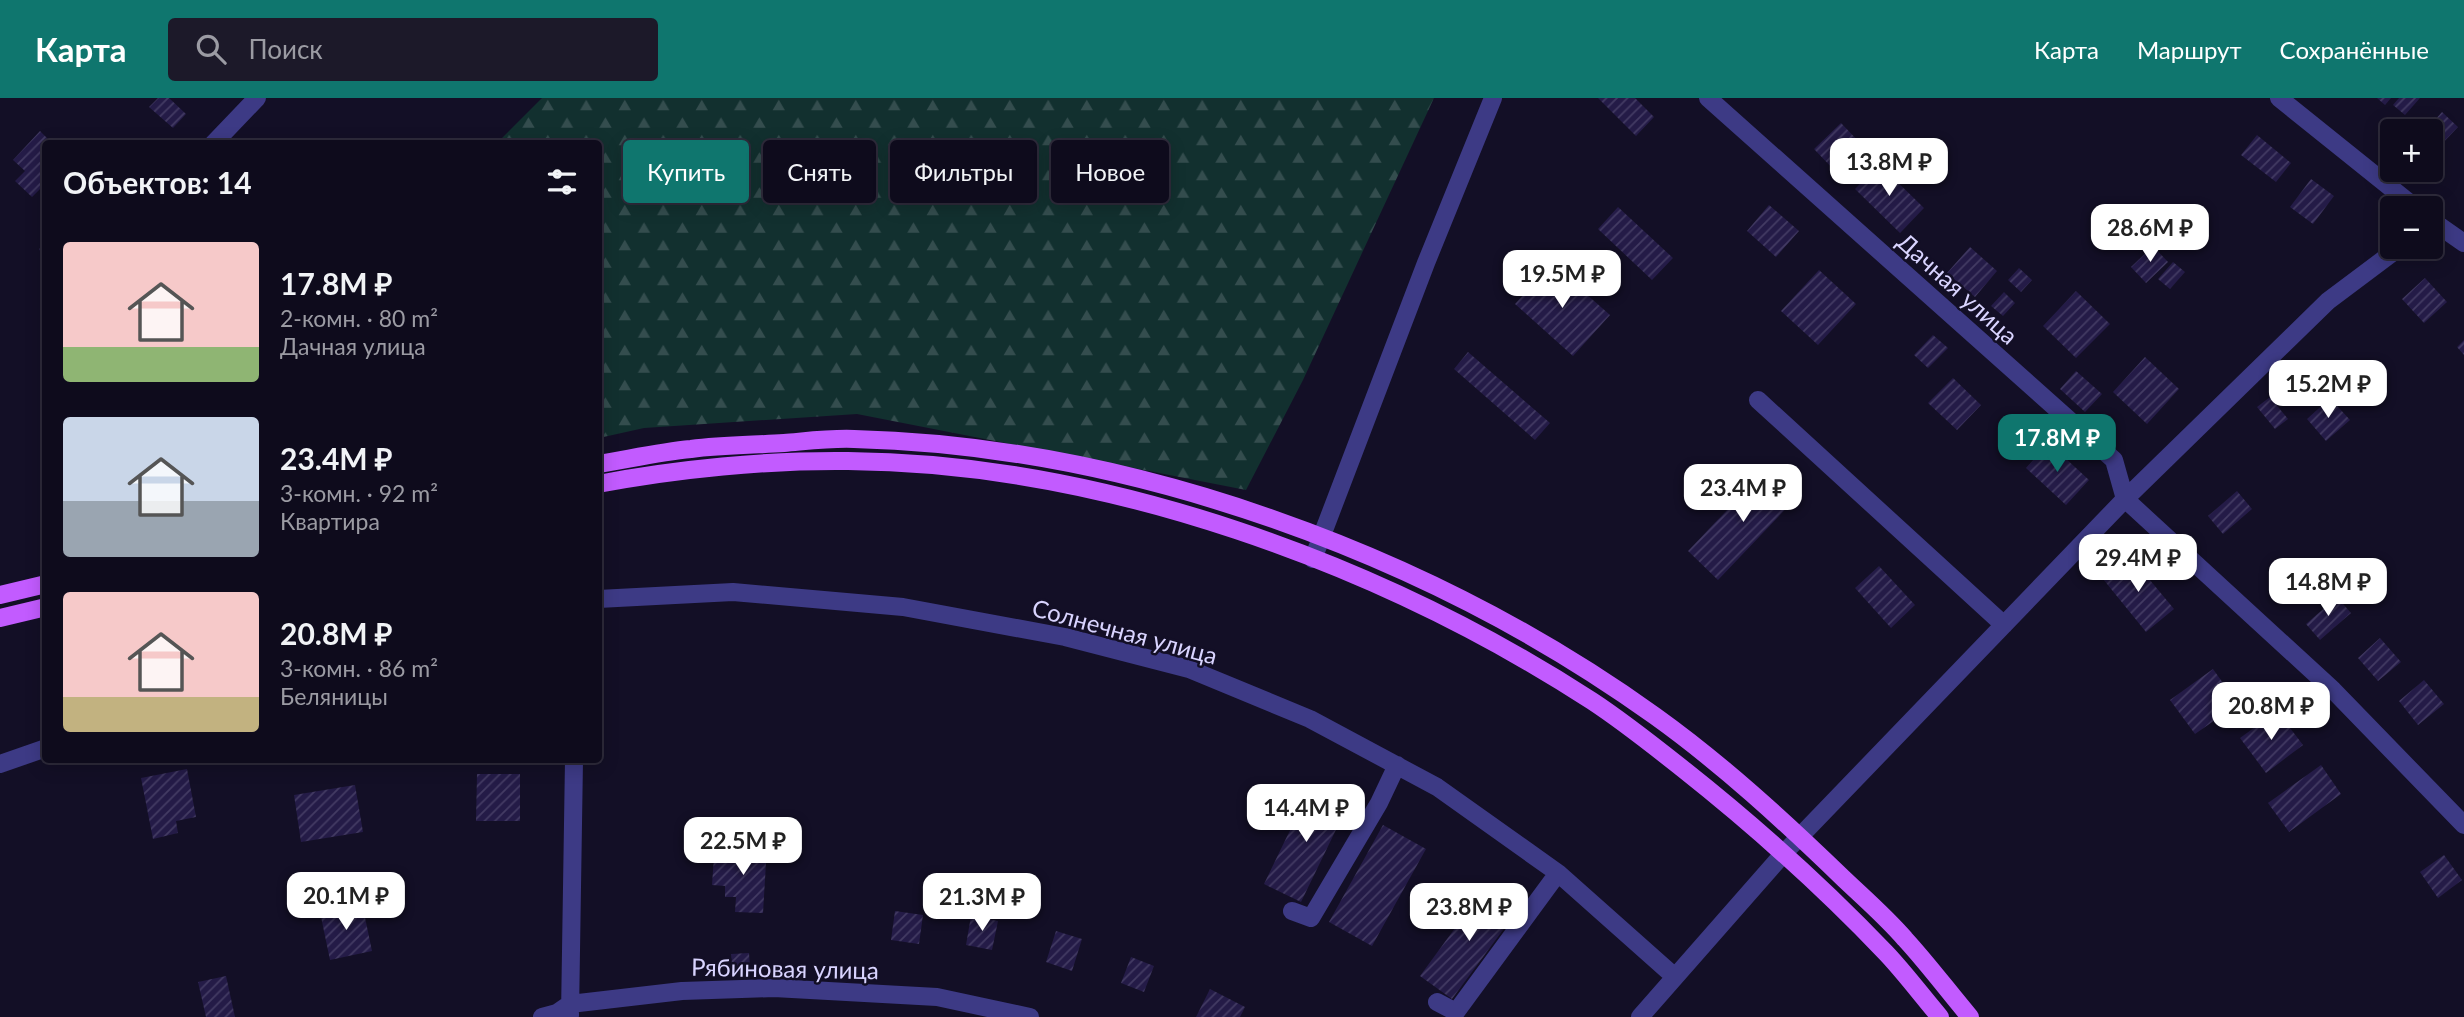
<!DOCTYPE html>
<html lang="ru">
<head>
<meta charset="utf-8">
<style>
  body { margin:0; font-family:Lato,sans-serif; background:#1c1929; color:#f1f3f6; height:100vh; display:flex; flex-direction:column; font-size:26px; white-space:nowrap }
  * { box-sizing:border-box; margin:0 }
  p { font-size:23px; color:#9b9ba3 }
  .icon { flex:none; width:38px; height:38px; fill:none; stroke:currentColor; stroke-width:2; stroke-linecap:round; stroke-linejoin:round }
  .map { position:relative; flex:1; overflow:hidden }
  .sheet { position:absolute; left:42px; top:42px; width:560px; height:623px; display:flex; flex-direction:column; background:#0e0b1c; border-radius:7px; box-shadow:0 4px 18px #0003,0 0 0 2px #2e2b3b }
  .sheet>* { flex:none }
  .top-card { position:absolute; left:623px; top:42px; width:665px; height:63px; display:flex; gap:14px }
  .controls { position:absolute; left:2380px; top:21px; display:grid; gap:14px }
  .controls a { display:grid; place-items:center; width:63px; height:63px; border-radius:7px; background:#0e0b1c; box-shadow:0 4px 18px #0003,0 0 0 2px #2e2b3b; font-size:35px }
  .price { position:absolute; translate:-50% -60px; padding:0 16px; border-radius:14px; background:#fff; color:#222; font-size:23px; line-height:46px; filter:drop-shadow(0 2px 4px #0008) }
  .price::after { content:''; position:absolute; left:50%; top:42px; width:21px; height:16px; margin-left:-10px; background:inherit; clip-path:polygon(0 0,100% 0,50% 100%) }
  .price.selected { background:#0f766e; color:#fff }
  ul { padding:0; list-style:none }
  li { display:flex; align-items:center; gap:21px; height:175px; padding:0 21px }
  li span { display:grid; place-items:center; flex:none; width:196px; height:140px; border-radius:7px; color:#555 }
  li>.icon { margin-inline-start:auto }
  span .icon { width:84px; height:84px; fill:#fffc; stroke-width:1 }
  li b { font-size:30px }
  h2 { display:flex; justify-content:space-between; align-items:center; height:84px; padding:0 21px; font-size:30px }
  .chip { padding:0 24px; border-radius:7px; background:#0e0b1c; box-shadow:0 4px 18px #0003,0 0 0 2px #2e2b3b; font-size:24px; line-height:63px }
  .chip.selected { background:#0f766e; color:#fff }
  header { display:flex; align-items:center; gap:42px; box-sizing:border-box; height:98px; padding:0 35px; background:#0f766e; color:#fff }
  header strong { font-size:33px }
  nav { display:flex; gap:38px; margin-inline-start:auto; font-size:24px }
  .search { width:490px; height:63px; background:#1c1929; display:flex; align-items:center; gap:18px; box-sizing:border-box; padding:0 24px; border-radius:7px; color:#9b9ba3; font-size:26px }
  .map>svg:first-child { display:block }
  .forest { fill:url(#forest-firs) }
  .building { fill:url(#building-hatch) }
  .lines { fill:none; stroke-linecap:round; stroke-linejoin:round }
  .minor { stroke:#3d3a85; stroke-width:18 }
  .major { stroke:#c25bff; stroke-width:18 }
  .labels { text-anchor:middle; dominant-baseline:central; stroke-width:5; stroke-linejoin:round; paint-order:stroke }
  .street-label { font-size:24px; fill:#d9d4ff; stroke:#130f26 }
</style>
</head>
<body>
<header>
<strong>Карта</strong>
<div class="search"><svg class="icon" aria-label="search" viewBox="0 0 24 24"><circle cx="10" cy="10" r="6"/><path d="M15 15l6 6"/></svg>Поиск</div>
<nav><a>Карта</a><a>Маршрут</a><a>Сохранённые</a></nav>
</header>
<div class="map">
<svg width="2464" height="919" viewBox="0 0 2464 919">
  <defs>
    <pattern id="forest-firs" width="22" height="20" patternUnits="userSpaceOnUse" patternTransform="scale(1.75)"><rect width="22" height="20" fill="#12302f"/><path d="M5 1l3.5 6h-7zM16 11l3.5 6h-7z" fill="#344d4e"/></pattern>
    <pattern id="building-hatch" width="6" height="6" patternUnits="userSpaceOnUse" patternTransform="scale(1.75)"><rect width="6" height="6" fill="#241b47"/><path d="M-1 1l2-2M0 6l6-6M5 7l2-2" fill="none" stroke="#433b63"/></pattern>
  </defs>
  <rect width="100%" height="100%" fill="#130f26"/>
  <path class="forest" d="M542,0H1434L1303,282L1246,392L857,316L644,330L599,340L598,46H496Z"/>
  <path class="building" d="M158,0H169L186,16L173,30L149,9Z
    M1598,0H1635L1654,19L1636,38Z
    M2377,0H2391L2385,7Z
    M2399,0H2420L2405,17L2393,7Z
    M2442,14L2458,29L2439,49L2431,41V33H2425Z
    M1841,25L1862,47L1835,73L1814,51Z
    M40,33L53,46H46V85L32,99L15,83L25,73L13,62Z
    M2257,37L2291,65L2276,84L2241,57Z
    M1879,66L1924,110L1900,135L1855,91Z
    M2311,81L2334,98L2313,126L2290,109Z
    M1769,107L1799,133L1776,159L1747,133Z
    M1618,109L1673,160L1652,182L1598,131Z
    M46,137V155L39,152Z
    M2153,148L2168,164L2146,185L2131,169Z
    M1970,149L1997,173L1975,199L1947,175Z
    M2173,164L2185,174L2170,191L2158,181Z
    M1551,165L1610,217L1573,258L1515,206Z
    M2019,170L2032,182L2021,194L2008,182Z
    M1819,172L1856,206L1818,247L1781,213Z
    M2425,180L2447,204L2424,225L2402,201Z
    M2076,193L2110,226L2076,260L2043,228Z
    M2004,194L2015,205L2003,218L1991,208Z
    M1933,237L1948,250L1928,270L1914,257Z
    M2464,242V257L2457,249Z
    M1468,254L1550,325L1535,342L1454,271Z
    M2145,259L2179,291L2147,326L2113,294Z
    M2076,273L2102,296L2085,314L2060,291Z
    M1953,280L1981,307L1957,332L1928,305Z
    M2270,299L2288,321L2275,331L2257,309Z
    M2330,300L2350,322L2326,343L2307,321Z
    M2049,345L2089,382L2066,407L2026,370Z
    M1768,369L1798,398L1718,482L1688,453Z
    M2237,393L2252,411L2223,436L2208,418Z
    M2130,458L2174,511L2146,534L2103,481Z
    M1879,468L1915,507L1891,530L1855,490Z
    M2337,499L2351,515L2320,542L2306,526Z
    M2380,540L2401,564L2378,583L2358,560Z
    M2213,571L2238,606L2195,636L2170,602Z
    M2424,582L2444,606L2418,627L2399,603Z
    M2277,613L2303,647L2266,675L2240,640Z
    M2321,667L2341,696L2289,734L2268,705Z
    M187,671L196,719L176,723L178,735L153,741L141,680Z
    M477,676H520V723H476Z
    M355,687L363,734L301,744L294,697Z
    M1311,689L1348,707L1301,804L1264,786Z
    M1383,727L1426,751L1372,848L1329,824Z
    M735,746L767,748L763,815L735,814L736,799H725V788L712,787L714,758L735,759Z
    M2444,757L2462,782L2438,800L2420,774Z
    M1485,789L1517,813L1452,901L1420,878Z
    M362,805L372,853L330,862L320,814Z
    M895,813L923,817L919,846L891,842Z
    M971,818L998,823L992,852L966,847Z
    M1056,833L1082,841L1072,873L1046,864Z
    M749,855L750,868L732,869L731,856Z
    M1131,859L1154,868L1144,894L1121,885Z
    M226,878L235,919H206L198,884Z
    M1210,891L1245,909L1240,919H1196Z"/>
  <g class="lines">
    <path class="minor" d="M1708,0L2114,362L2125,401
      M2279,0L2416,110
      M213,46L257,0
      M2431,122L2464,145
      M1758,302L2004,527
      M2125,401L2333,592L2464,727
      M1313,461L1426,165L1493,0
      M598,501L733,494L903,509L1065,539L1189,571L1310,621L1437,689L1558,775L1675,879
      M0,666L46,650
      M1292,813L1311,820L1379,705L1397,667
      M1437,904L1456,914L1558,775
      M570,917L574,662
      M542,919L557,915L570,906L682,893L774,890L937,899L1030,919
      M1640,919L1784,755L2125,401L2328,203L2400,149"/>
    <path class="major" d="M598,366C629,361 660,354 691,351C722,347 753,347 784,345C808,343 831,340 854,341C1132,348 1429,456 1655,618C1722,666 1784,723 1844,781C1864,800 1886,819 1905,841C1928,866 1948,893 1970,919
      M598,386C677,371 768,362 848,363C1104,365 1379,465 1592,603C1624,624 1654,648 1683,671C1755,728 1823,789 1886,855C1905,875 1922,898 1940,919
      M0,497L46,486
      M0,520L46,509"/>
  </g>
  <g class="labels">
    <g class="street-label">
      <text transform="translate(1958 190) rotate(42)">Дачная улица</text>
      <text transform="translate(1125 533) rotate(15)">Солнечная улица</text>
      <text transform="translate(785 870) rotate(1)">Рябиновая улица</text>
    </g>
  </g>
</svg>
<div class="controls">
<a>+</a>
<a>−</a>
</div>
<b class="price" style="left:1889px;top:100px">13.8M ₽</b>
<b class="price" style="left:2150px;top:166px">28.6M ₽</b>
<b class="price" style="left:1562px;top:212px">19.5M ₽</b>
<b class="price" style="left:2328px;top:322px">15.2M ₽</b>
<b class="price selected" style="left:2057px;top:376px">17.8M ₽</b>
<b class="price" style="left:1743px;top:426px">23.4M ₽</b>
<b class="price" style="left:2138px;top:496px">29.4M ₽</b>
<b class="price" style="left:2328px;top:520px">14.8M ₽</b>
<b class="price" style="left:2271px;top:644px">20.8M ₽</b>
<b class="price" style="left:1306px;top:746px">14.4M ₽</b>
<b class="price" style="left:743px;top:779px">22.5M ₽</b>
<b class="price" style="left:346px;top:834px">20.1M ₽</b>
<b class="price" style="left:982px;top:835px">21.3M ₽</b>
<b class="price" style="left:1469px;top:845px">23.8M ₽</b>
<div class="top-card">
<a class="chip selected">Купить</a>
<a class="chip">Снять</a>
<a class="chip">Фильтры</a>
<a class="chip">Новое</a>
</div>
<section class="sheet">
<h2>Объектов: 14<svg class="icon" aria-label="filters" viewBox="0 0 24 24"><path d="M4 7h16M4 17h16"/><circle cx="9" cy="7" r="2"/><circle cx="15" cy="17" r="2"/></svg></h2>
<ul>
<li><span style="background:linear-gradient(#f6c9c9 75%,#8fb573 0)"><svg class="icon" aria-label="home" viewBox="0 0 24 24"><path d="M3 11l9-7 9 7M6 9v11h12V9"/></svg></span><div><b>17.8M ₽</b><p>2-комн. · 80 m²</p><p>Дачная улица</p></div></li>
<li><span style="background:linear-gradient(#c9d6e8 60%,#9aa5b1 0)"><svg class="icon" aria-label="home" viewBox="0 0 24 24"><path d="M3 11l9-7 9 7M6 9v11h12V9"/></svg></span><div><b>23.4M ₽</b><p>3-комн. · 92 m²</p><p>Квартира</p></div></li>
<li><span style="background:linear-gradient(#f6c9c9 75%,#c2b280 0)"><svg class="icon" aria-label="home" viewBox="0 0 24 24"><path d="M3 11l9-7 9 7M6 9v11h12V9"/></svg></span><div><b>20.8M ₽</b><p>3-комн. · 86 m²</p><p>Беляницы</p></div></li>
</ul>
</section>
</div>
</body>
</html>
